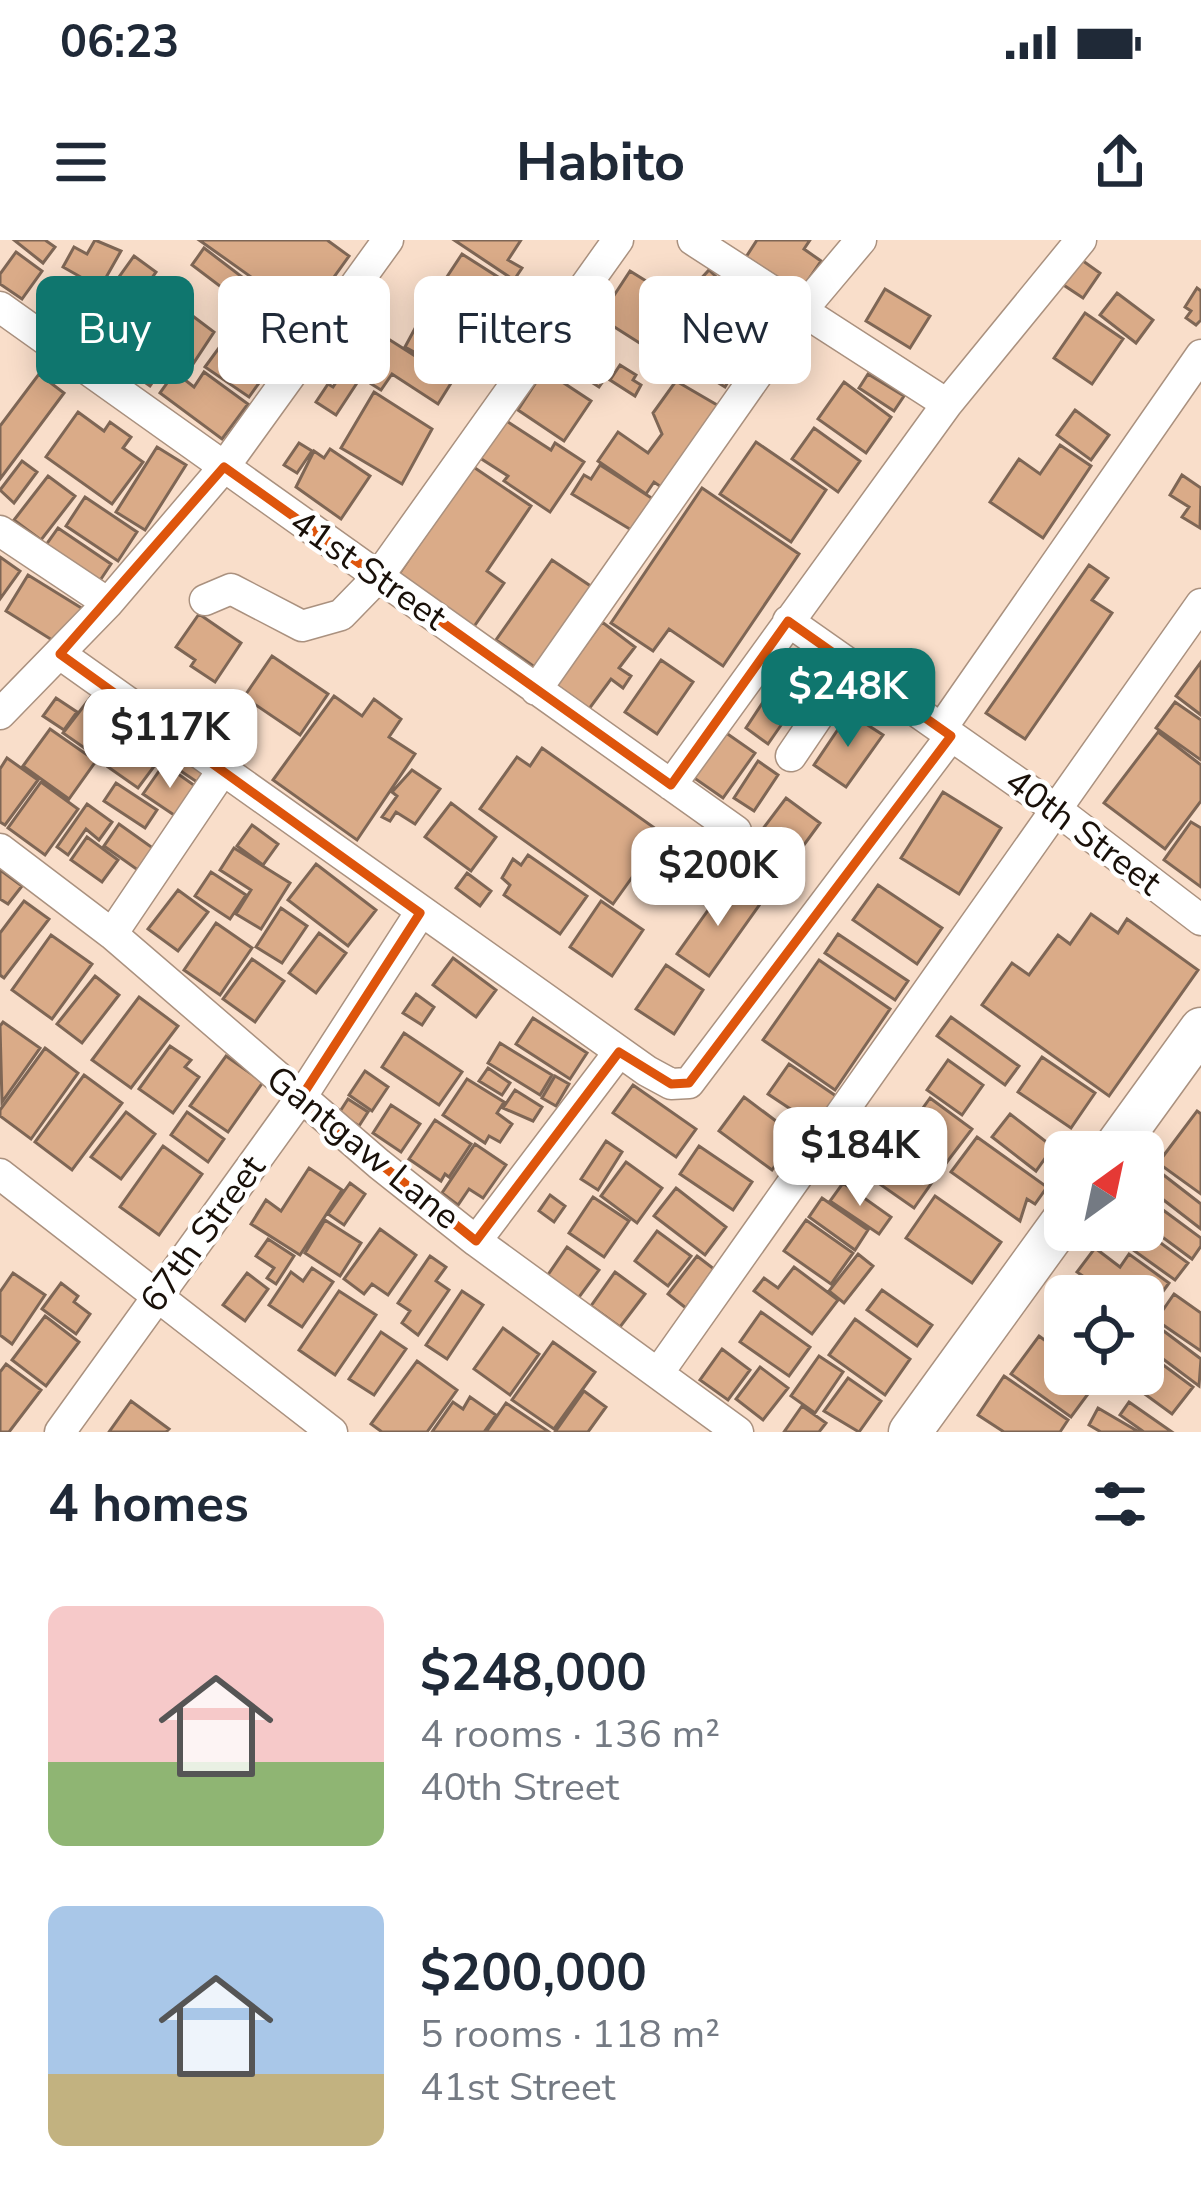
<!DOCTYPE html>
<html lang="en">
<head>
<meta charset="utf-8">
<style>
  body { margin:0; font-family:"Nunito Sans",sans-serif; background:#f2f2f3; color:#1f2937; height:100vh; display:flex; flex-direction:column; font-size:45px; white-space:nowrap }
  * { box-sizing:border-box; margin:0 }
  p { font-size:39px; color:#747a83 }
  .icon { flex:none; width:66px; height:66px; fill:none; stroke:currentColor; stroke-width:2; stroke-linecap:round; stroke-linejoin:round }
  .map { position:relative; height:1192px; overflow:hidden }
  .sheet { display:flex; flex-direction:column; background:#fff; flex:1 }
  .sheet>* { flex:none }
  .banner { position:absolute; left:36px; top:36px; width:1131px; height:108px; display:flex; gap:24px }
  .needle { width:78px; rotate:33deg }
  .buttons { position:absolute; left:1044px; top:891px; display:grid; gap:24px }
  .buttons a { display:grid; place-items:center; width:120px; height:120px; border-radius:18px; background:#fff; box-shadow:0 6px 30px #0003; font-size:60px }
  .price { position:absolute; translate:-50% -102px; padding:0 27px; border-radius:24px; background:#fff; color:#222; font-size:39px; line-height:78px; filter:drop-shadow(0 3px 6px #0008) }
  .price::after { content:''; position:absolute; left:50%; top:72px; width:36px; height:27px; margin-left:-18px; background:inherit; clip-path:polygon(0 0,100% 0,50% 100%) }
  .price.on { background:#0f766e; color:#fff }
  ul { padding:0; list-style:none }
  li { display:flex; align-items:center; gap:36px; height:300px; padding:0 48px }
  li span { display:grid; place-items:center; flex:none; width:336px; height:240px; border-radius:18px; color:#555 }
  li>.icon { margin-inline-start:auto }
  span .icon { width:144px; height:144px; fill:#fffc; stroke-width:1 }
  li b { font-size:51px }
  h2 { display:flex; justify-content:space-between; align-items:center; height:144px; padding:0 48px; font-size:51px }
  .chip { padding:0 42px; border-radius:18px; background:#fff; box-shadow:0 6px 30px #0003; font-size:42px; line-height:108px }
  .chip.on { background:#0f766e; color:#fff }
  .status { display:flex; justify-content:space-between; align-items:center; height:84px; padding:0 60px; background:#fff; direction:ltr }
  .status svg { height:33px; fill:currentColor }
  header { display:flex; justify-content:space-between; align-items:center; height:156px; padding:0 48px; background:#fff; font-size:54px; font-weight:700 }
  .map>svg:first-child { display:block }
  .building { fill:#daab88; stroke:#7e6655; stroke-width:3 }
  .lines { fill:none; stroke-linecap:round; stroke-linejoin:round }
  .street-casing { stroke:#aa917f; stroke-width:33 }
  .secondary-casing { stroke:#aa917f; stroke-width:45 }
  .street { stroke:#fff; stroke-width:30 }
  .secondary { stroke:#fff; stroke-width:42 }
  .marked { fill:none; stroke:#de550c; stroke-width:9; stroke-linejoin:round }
  .labels { text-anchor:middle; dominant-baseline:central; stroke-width:9; stroke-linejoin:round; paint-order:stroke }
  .street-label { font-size:36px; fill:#191009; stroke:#fff }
</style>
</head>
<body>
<div class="status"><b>06:23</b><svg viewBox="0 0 49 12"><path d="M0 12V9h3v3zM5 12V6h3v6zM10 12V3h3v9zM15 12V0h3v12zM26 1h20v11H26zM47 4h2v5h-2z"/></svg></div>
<header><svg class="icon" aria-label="menu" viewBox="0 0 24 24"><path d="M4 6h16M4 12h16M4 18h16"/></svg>Habito<svg class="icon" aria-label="share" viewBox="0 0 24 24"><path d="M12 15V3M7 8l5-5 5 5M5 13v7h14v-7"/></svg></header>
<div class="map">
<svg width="1201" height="1192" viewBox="0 0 1201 1192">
  <rect width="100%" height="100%" fill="#f9deca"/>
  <path class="building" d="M14,0H45L55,7L43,23Z
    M95,0L121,11L100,48L63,27L74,7L87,14Z
    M199,0H327L349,16L306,76Z
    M454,0H521L508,20L522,28L514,40Z
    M757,0H810L804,9L821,21L800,52L746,17Z
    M204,8L304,84L291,100L192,25Z
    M16,12L42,31L22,59L0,44V34Z
    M462,14L509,44L481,88L433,58Z
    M134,16L156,32L127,73L137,80L111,116L79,93Z
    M1076,16L1100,33L1083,58L1059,42Z
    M709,30L730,50L707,75L685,56Z
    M630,31L701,75L671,123L594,74L605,56L611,60Z
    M61,41L89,59L72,88L43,70Z
    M1197,48L1201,51V80L1196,85L1186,78L1191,71L1185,67Z
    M885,49L930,76L910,108L866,81Z
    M1117,53L1153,80L1136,103L1100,75Z
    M426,68L479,97L458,136L405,107Z
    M238,70L288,107L271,130L220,93Z
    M1085,73L1123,99L1092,144L1054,118Z
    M194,77L214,92L189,130L168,115Z
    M371,88L453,140L438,164L392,134L381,150L346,128Z
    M714,104L741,120L725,147L699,131Z
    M221,105L264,136L249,157L205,127Z
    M143,107L166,123L150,146L127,130Z
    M591,117L611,130L599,147L579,134Z
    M620,125L636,135L633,140L641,145L635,156L610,140Z
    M544,130L591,161L564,201L518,170Z
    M175,132L194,147L204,132L248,164L222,199L160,153Z
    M342,133L357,143L336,175L316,162L328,144L333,147Z
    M39,134L64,153L0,239V186Z
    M868,134L904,156L894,171L859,148Z
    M676,141L724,169L667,251L654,242L646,254L598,221L618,192L648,213L662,194L653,173Z
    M844,142L891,177L866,213L818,179Z
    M374,152L432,189L402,244L341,208Z
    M1075,170L1109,195L1091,220L1057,195Z
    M78,172L104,191L110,182L131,197L123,208L143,222L112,264L46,217Z
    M505,180L551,210L555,203L584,222L550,272L504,241L508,236L480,218Z
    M814,188L860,221L838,252L792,219Z
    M756,202L826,250L791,302L720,254Z
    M299,203L312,211L297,233L284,225Z
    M1060,205L1091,226L1043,298L990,262L1019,219L1040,234Z
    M157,207L186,225L145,290L116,272Z
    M330,209L370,236L341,279L296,247L314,211L324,218Z
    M22,221L37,232L14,263L0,250Z
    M600,225L653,259L633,291L572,254L584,235L591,239Z
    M472,226L531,266L487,331L504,343L473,388L397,337Z
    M1182,235L1201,248L1200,288L1182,277L1189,267L1170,255Z
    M48,236L75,256L41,300L14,280Z
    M702,248L799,314L723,426L669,389L653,411L611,383Z
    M85,257L137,292L118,321L66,286Z
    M58,288L111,324L99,342L46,305Z
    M0,317L20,331L0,359Z
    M552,320L595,349L539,430L496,400Z
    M1089,325L1108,338L1092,360L1112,373L1025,499L986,473Z
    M28,335L83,369L60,405L6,371Z
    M199,374L241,403L215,442L191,426L195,420L176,407Z
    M602,382L635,407L619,428L631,436L623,448L611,439L589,469L556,445Z
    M272,416L328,454L300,495L244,457Z
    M661,420L693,442L657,494L625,472Z
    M1201,422V475L1176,456Z
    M93,454L134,483L106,523L63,493Z
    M334,456L362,476L374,459L401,479L389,497L415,514L357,600L273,540Z
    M56,458L77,472L64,490L43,476Z
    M763,462L786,478L768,504L746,488Z
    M1175,462L1201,480V520L1156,488Z
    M849,473L883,495L846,547L814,525Z
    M719,488L755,513L723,558L687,533Z
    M50,489L96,521L69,559L23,526Z
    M135,491L164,513L138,548L108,527Z
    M1158,492L1201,525V561L1165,609L1104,563Z
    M174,508L206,530L197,542L166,521Z
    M542,508L663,594L613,664L480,569L517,517L530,526Z
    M7,518L38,540L5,585L0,582V529Z
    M758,521L778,535L754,571L734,558Z
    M164,524L198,548L177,577L143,554Z
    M412,530L440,549L415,584L396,572L390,581L382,577L397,556L392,552Z
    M41,542L78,569L45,615L8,588Z
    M116,543L157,570L145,588L104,561Z
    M943,552L1001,588L959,654L901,618Z
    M786,558L820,583L793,620L759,594Z
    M451,563L496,597L471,631L425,597Z
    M87,564L112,582L99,600L86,589L68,615L57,607Z
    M1191,582L1201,588V647L1164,620Z
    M119,584L157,611L142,633L104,606Z
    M252,585L278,604L263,625L237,606Z
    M87,597L118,620L102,642L71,620Z
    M234,608L290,643L261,689L236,674L251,650L220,630Z
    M528,615L587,656L560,694L504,655L510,645L502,638L513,619L521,625Z
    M316,624L376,670L348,706L288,660Z
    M0,630L22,646L8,664L0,659Z
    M211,632L246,655L230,679L195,656Z
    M467,633L491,651L480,666L456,648Z
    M728,642L760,664L709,736L677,714Z
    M878,645L942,688L917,724L853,680Z
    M178,650L208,672L178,711L148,689Z
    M24,661L49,679L4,738L0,735V693Z
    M601,661L643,690L612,736L570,707Z
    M281,668L307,686L282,723L256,707Z
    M1091,674L1118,693L1127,679L1198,730L1109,856L982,765L1012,723L1029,735L1058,695L1070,704Z
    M216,683L252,708L220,755L184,730Z
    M319,693L346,713L316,753L289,733Z
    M838,694L908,741L895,760L825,713Z
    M51,695L92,724L52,779L12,750Z
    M453,718L496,750L476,777L433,745Z
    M252,719L284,741L255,782L223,759Z
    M819,720L890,769L835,850L763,800Z
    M666,725L703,750L674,794L636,769Z
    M95,736L119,755L82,803L57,784Z
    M416,754L434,767L422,785L403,773Z
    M139,757L178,786L131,848L92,820Z
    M951,777L1019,826L1005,845L937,796Z
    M533,778L587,813L570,839L516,804Z
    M3,782L40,808L2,862L0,786Z
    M404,793L462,832L439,865L382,827Z
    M500,803L552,835L540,855L488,823Z
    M170,806L191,820L185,827L199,837L173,873L139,849Z
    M45,808L78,833L31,899L0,876V870Z
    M226,816L263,842L228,892L190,866Z
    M1042,817L1095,853L1071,888L1018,852Z
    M948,820L983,845L962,875L927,850Z
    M789,824L836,856L816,886L768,854Z
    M488,828L510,843L502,855L479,841Z
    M365,831L388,847L372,871L349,855Z
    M84,835L122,863L72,930L35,902Z
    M555,836L569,844L556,866L542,858Z
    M467,839L504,862L497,873L512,884L500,902L489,896L485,903L443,875Z
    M633,845L696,889L676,917L613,873Z
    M515,850L542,867L533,881L503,868Z
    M744,857L796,896L772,930L719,891Z
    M930,858L972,889L944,926L903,896Z
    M348,859L368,872L359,886L339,873Z
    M391,865L420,884L401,912L373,893Z
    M1197,871L1201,874V954L1158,923Z
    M126,872L155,894L121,939L91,917Z
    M187,872L224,899L208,922L171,895Z
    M1010,874L1053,907L1036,931L992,897Z
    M435,880L471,904L449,937L445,934L441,941L409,919Z
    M878,886L940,931L914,968L851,924Z
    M977,897L1047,947L1035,964L1027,959L1020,981L951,932Z
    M606,901L622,912L598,950L581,939Z
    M475,904L506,925L483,958L469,949L458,965L442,953Z
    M163,906L202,934L159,995L120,967Z
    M699,906L752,942L733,970L680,934Z
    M626,922L662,948L637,983L601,956Z
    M1152,926L1201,964V989L1143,944Z
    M309,928L342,950L300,1015L251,984L266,960L281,971Z
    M350,943L365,954L344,985L328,974Z
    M843,943L891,977L879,994L830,961Z
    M676,948L726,987L705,1015L654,976Z
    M550,955L565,966L554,982L539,971Z
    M935,956L1001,1002L972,1043L906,998Z
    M593,957L629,981L604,1017L569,993Z
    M822,958L868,990L855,1010L809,977Z
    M1159,967L1201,998V1006L1192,1019L1146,985Z
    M325,980L361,1003L340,1036L305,1013Z
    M806,980L853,1013L831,1044L784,1011Z
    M380,989L416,1015L388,1055L372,1044L364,1054L344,1039Z
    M1143,990L1188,1023L1175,1040L1129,1007Z
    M657,991L691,1016L668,1046L635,1021Z
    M268,999L294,1016L276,1044L267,1038L274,1028L256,1016Z
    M567,1007L599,1030L574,1064L543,1042Z
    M1095,1008L1120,1027L1129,1014L1169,1043L1143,1079V1056H1111L1077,1032Z
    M858,1014L873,1026L844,1063L829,1051Z
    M430,1016L446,1027L436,1041L449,1050L418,1095L402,1083L410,1071L398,1063Z
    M697,1016L714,1029L686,1068L668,1054Z
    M794,1027L838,1060L812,1094L754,1051L764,1038L778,1048Z
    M312,1028L333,1042L302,1087L269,1065L291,1032L303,1041Z
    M615,1032L645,1054L620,1087L591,1066Z
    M13,1033L45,1055L12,1104L0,1095V1052Z
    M247,1033L268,1049L245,1081L223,1065Z
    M61,1043L78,1056L74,1062L90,1074L76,1094L42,1069Z
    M882,1050L932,1085L917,1106L867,1070Z
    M339,1051L376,1075L335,1135L299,1110Z
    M462,1051L483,1065L447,1119L426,1105Z
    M1174,1054L1201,1073V1111L1156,1080Z
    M761,1072L810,1107L789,1136L740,1102Z
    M45,1076L79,1102L46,1146L12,1120Z
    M855,1079L910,1119L885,1155L829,1115Z
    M1153,1083L1201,1119L1199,1146L1143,1104V1096Z
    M503,1088L539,1114L510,1155L474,1129Z
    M381,1092L406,1109L374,1155L349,1139Z
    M1039,1096L1065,1115V1134H1092L1099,1139L1071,1177L1011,1134Z
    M553,1102L595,1132L554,1189L512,1160Z
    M722,1109L750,1130L728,1160L700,1140Z
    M1143,1110L1193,1147L1172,1174L1120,1136L1143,1134Z
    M819,1116L843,1132L815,1173L791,1156Z
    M417,1121L457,1150L427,1192H382L371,1184Z
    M6,1124L41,1150L9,1192H0V1132Z
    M760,1127L788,1148L763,1180L736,1159Z
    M1004,1136L1068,1180L1060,1192H1004L978,1175Z
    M848,1138L881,1161L859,1192L824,1171Z
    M584,1151L606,1167L588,1192H555Z
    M470,1157L496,1175L484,1192H432L453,1162L463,1169Z
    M131,1161L169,1189L166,1192H109Z
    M1129,1162L1172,1192H1144L1120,1175Z
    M506,1163L549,1192H486Z
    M802,1166L826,1183L819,1192H784Z
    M1098,1168L1139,1192H1101L1089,1185Z"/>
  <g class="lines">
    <defs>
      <path id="street" d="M693,0L947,164
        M0,67L736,591
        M0,291L108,363
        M205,360L231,349L302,386L341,375L378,337L618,0
        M788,381L1057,570L1201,680
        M60,414L647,831L671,844L689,843L951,496
        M536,450L803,69L861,0
        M0,474L108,363L224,227L388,0
        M941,489L1201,115
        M791,516L852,426
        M671,545L947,164L1081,0
        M0,609L112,694L379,924L476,1001L738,1192
        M112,694L222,531
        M0,934L332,1192
        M476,1001L619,812
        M659,1132L1201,364
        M60,1192L300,859L420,673"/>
      <path id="secondary" d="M1112,912L1201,789
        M910,1192L1065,978"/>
    </defs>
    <use href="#street" class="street-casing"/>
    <use href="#secondary" class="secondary-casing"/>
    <use href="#street" class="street"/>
    <use href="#secondary" class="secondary"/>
  </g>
  <path class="marked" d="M224,227L671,545L788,381L951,496L689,843L671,844L619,812L476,1001L300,859L420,673L60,414Z"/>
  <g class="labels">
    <g class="street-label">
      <text transform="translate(368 330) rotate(35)">41st Street</text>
      <text transform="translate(1083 592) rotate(37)">40th Street</text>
      <text transform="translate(363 908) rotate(39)">Gantgaw Lane</text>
      <text transform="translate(203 994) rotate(-54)">67th Street</text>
    </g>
  </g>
</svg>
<div class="buttons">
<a><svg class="needle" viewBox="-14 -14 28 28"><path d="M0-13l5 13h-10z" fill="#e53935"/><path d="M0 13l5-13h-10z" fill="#747a83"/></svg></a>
<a><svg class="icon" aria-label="locate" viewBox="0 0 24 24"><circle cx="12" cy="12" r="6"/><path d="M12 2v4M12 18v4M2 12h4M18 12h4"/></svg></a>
</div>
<b class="price on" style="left:848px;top:510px">$248K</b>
<b class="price" style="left:170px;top:551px">$117K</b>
<b class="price" style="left:718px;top:689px">$200K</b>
<b class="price" style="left:860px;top:969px">$184K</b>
<div class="banner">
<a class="chip on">Buy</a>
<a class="chip">Rent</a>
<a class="chip">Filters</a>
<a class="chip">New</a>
</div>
</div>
<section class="sheet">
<h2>4 homes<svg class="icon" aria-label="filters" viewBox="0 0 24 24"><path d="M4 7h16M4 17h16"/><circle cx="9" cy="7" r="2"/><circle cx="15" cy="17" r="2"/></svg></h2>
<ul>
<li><span style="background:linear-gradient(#f6c9c9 65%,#8fb573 0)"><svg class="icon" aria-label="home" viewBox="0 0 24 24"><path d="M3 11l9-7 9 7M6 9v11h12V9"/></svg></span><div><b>$248,000</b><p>4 rooms · 136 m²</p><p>40th Street</p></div></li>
<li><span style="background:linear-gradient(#a9c7e8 70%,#c2b280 0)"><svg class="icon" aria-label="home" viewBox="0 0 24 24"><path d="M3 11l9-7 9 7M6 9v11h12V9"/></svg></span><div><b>$200,000</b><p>5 rooms · 118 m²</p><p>41st Street</p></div></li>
</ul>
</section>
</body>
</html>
